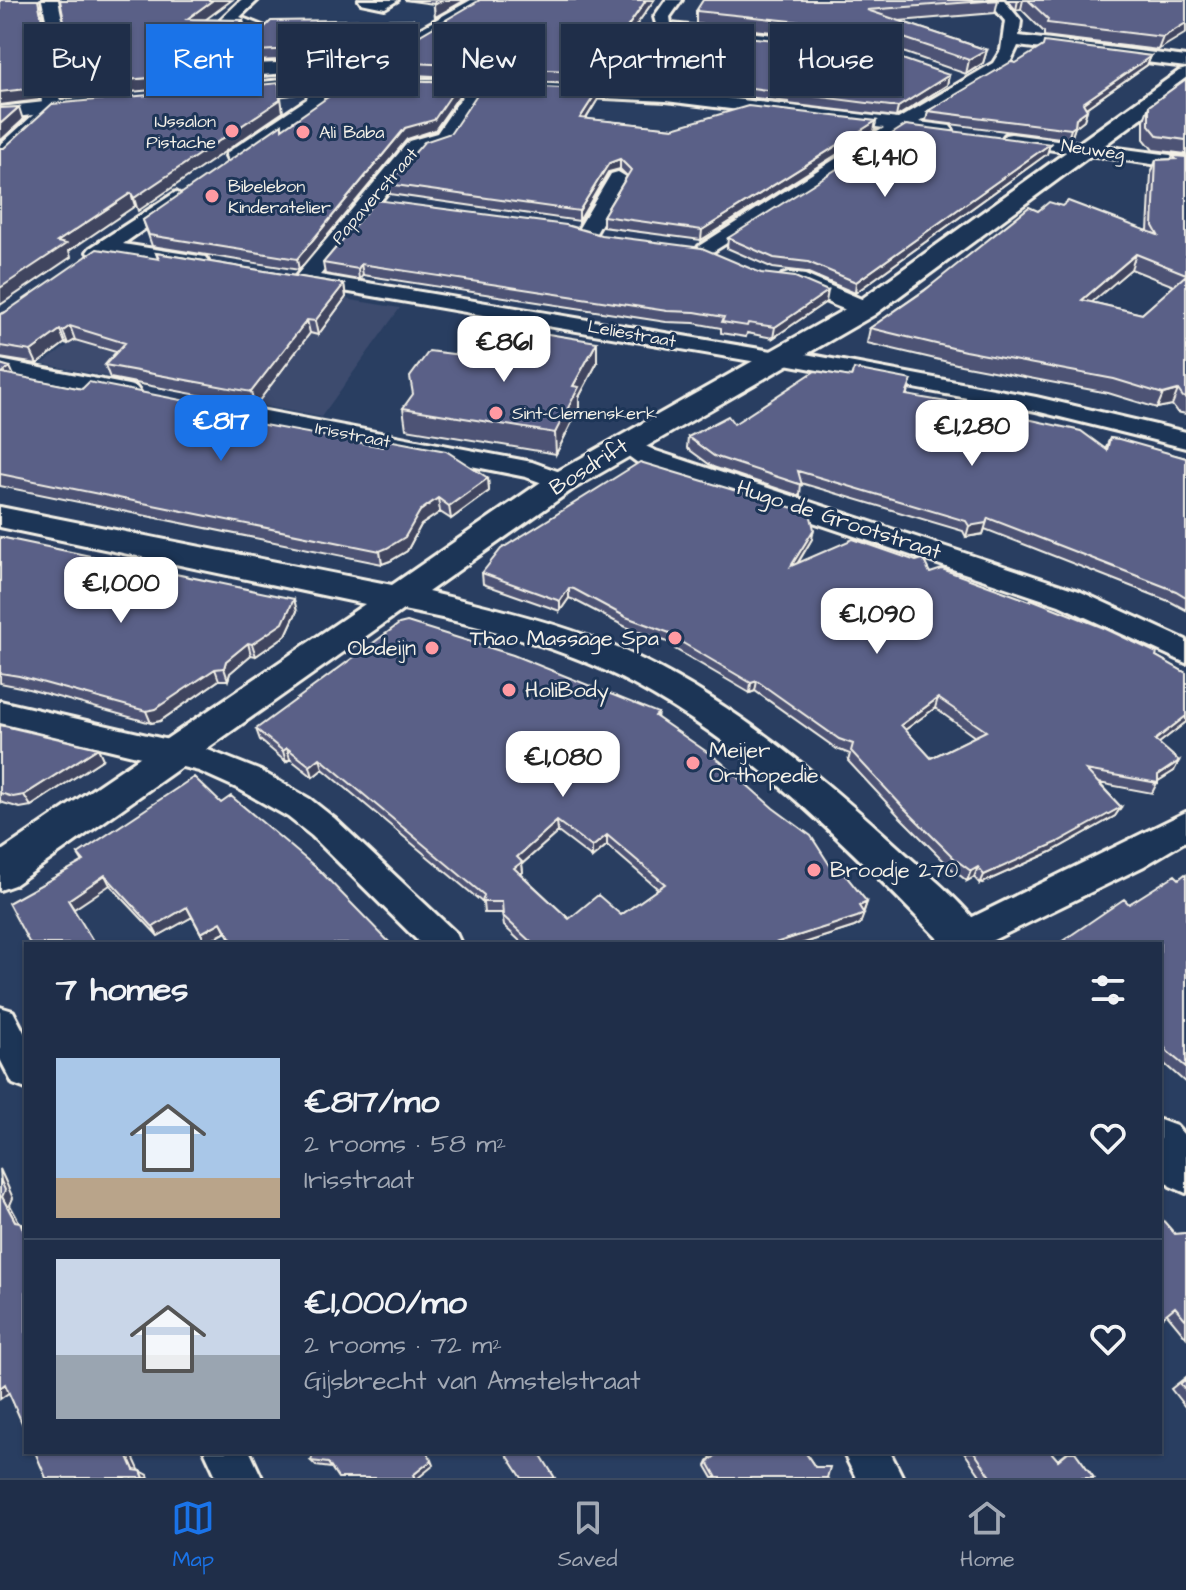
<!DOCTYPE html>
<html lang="en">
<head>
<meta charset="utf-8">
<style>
  body { margin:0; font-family:"Architects Daughter",sans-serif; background:#2c3a53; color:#f1f3f6; height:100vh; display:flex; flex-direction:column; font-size:30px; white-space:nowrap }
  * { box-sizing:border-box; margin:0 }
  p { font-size:26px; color:#a1a8b4 }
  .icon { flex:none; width:44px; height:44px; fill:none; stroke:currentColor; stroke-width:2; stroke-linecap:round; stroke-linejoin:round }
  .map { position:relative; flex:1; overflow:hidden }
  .drawer { position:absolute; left:24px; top:942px; width:1138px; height:512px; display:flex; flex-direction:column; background:#1f2e49; border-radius:0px; box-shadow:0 2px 6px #0004,0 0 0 2px #3c4a61 }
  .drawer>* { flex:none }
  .top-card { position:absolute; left:24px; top:24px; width:1138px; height:72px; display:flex; gap:16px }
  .price { position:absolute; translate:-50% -68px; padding:0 18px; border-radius:16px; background:#fff; color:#222; font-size:26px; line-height:52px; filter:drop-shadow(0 2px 4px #0008) }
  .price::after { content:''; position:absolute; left:50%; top:48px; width:24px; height:18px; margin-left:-12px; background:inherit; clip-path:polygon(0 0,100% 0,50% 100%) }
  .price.on { background:#1a73e8; color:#fff }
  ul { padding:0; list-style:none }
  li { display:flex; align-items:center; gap:24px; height:200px; padding:0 32px }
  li+li { border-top:2px solid #3c4a61 }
  li span { display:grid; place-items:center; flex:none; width:224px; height:160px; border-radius:0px; color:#555 }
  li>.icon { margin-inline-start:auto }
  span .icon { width:96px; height:96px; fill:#fffc; stroke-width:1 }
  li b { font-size:34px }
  h2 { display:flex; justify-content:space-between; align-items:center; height:96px; padding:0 32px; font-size:34px }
  .pill { padding:0 28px; border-radius:0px; background:#1f2e49; box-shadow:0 2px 6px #0004,0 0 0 2px #3c4a61; font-size:28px; line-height:72px }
  .pill.on { background:#1a73e8; color:#fff }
  .tab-bar { display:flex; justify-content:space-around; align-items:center; height:112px; border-top:2px solid #3c4a61; background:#1f2e49; font-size:22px; color:#a1a8b4 }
  .tab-bar a { display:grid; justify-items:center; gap:4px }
  .tab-bar .on { color:#1a73e8 }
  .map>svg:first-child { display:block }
  .built { fill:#3c4b6e }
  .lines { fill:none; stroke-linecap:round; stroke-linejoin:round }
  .minor-casing { stroke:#f4f1e8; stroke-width:6 }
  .tertiary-casing { stroke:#f4f1e8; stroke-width:6 }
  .minor { fill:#1d3557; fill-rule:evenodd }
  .tertiary { fill:#1d3557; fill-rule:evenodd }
  .wall { fill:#4d5374; stroke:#f4f1e8; stroke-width:2; fill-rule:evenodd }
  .shaded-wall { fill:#3f445e; stroke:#f4f1e8; stroke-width:2 }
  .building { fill:#5a6187; stroke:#f4f1e8; stroke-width:2; fill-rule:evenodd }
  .poi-dot { fill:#ff9aa2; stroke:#1d3557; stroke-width:3 }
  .labels { text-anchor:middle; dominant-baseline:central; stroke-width:6; stroke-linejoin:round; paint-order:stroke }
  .far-poi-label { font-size:18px; fill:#f4f1e8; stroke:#1d3557; text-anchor:start }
  .far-street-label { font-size:18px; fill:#f4f1e8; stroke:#1d3557 }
  .street-label { font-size:22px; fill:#f4f1e8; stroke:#1d3557 }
  .poi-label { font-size:22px; fill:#f4f1e8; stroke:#1d3557; text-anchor:start }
</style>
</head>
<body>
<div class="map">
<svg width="1186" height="1478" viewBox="0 0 1186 1478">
  <rect width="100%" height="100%" fill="#293e61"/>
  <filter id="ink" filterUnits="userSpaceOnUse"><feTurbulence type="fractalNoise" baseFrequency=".0125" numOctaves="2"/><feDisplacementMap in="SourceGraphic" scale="16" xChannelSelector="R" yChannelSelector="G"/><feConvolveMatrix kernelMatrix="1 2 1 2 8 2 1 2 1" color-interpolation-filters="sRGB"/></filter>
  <g filter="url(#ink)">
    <path class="built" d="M176,271L400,308L321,417L42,364L75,340L83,342Z"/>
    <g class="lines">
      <defs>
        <path id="minor" d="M42,0H58L67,44L56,58L60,107L46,125L7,158L0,160V145L42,107L40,57L51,43Z
          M241,0H258L240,17L270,29L253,47V64L324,61L332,66L330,70L261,75L260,93H248L244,73L237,66V46L251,31L221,19Z
          M359,0H398L385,8L361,3Z
          M666,0H682L670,17L671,24L851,43L859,48L851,53L704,39L677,92L898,119L993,63L1001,50L1005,21L988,0H1004L1021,21L1019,36L1186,57V67L1018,46L1007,69L919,122L950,126L953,130L950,134L905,131L706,256L699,254L696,250L699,246L884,128L666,101L483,92L449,141L423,149L320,275L778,352L784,350L1036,397L1186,432V448L1036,411L786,364L780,366L297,283L293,279L297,275L409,141L437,133L466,91L418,88L412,87L409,83L412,79L479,80L660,90L689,37L658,31L654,17Z
          M319,79L328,84L321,105L242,160H228L226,156L228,152L307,99L310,84Z
          M1011,134L1186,157V169L1005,143L1002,139L1005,135Z
          M618,172L628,178L596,233L593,237H579L576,233L611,174Z
          M176,192L186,198L183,202L123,244L205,257L208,261L205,265L198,267L108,254L97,258L90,256L87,252L90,248Z
          M789,273L805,275L873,304L876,309L873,314C852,319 805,289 782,283L778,279L782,275Z
          M0,360L128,385L136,387L140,392L136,397L128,399L0,374Z
          M198,398L532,462L571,476L574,482L571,488L562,490L526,477L190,410L186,405L190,400Z
          M624,436L656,451L1079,591L1186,640V663L1059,605L638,463L612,444L615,439Z
          M0,701L203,748L261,771L310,799L334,818L456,933L461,944H421L312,836L288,817L239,789L199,771L0,723Z
          M1186,812V841L1144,866L985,944H935L940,933Z
          M0,1007L13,1011L26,1036V1089L13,1084L0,1059Z
          M205,1452H250L262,1478H217Z
          M843,1452H890L903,1478H856Z"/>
        <path id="tertiary" d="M471,0H494C484,12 379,71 360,78C339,86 235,107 222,91L232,85L311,77L350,68Z
          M1186,69V85L874,315L573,489L428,592C499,609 578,627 643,660C739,707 820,776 898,847C926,873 975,911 990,944H943C847,844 743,739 617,676C554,645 472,623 403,610L14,885L0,890V852L365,604L0,527V507L392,585L551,475L856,303L1179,71Z
          M98,96L105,98L109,102L105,106L0,119V107Z
          M1160,1120L1176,1126L1186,1137V1193L1170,1186L1160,1175Z"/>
      </defs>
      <use href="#minor" class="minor-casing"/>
      <use href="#tertiary" class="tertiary-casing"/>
      <use href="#minor" class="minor"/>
      <use href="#tertiary" class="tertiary"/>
    </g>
    <path class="wall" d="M404,0H465L435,17L434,4Z
      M654,0L633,30L681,35L680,47L659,86L611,80L607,85L395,74L382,71L381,58Z
      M998,0L995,13L899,21L987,50L983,63L966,74L877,43L696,24V11Z
      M1007,0H1186L1158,50L1044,36V32L1021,9L1016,10Z
      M413,19L414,29L362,58L330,61L324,58L256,61L254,51Z
      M1151,56L1147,65L1086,108L1087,110L1084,120L1075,127L1072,136L1068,139L926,121L928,111L1016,63Z
      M949,75L947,85L896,117L788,104V102L682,89V79Z
      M1186,79V154L1153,150L1144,139V120L1149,106Z
      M393,80L460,82L461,93L435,130L407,139L299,270L152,246L143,220L283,129Z
      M598,90V99L586,119L673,128L876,121L874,131L701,240L603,227V216L627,176L620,169L608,172L579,221L390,194L388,184Z
      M1050,144L1047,154L855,293L806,272L773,268L727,248L728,238Z
      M1173,156L1186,157V414L1177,412L1172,405L1157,408L1108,393L961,365L867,343L870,328L1038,211L1062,206L1148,231L1151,174L1156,160L1171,159ZM1131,269L1174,286L1142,314L1091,302Z
      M376,200L826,302L773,338L747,333L746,337L721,333V328L694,323L666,322L363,275L359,280L325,274L323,263Z
      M156,253L344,284L346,297L318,335L310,333L255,406L110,378L105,365L116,352L75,340L68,344L65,343L37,364L0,358V314L158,259Z
      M522,362L597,363L579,397V408L556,454L406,429L403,408Z
      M0,364L14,376L82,389L237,411L239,420L488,478L489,491L451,519L440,512L421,525L407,551L390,561L382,564L0,486Z
      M851,377L909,390L907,396L1105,449L1110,438L1186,458V610L1171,602L985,529L983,534L966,537L963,531L801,483L800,496L713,467L687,448L688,437L734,424Z
      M0,537L297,611L286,635L256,656L251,655L230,673L228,680H219L160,721L151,723L25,688L0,683Z
      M812,539L798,563L930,573L1156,656L1186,673V722L1159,743L1174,771L1158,781L1152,793L1099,783L1121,807L1115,816L1051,852L980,884L974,877L967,881L952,869L899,816L848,761L850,754L837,749L755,691L750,693L675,649L676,645L626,627L574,600L569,598L560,611L483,584L482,573ZM935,708L975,737L931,758L905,730Z
      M658,713L657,718L831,867L867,902L860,924L854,927L801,944H523L504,926L502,913H484L483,903L323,769L313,777L290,759L286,762L260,740L256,729ZM558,832L592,858L607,845L658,889L621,915L569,919L521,874L523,872L522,864Z
      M0,725L103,759L31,806L20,808L0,802Z
      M221,803L391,944H233L226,932L206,943L192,917L158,936L110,885L83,862L78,854Z
      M1186,875V1083L1160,1060V944H1060L1129,904Z
      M1186,1233V1337L1167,1314L1175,1234Z
      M1186,1377V1408L1171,1389Z
      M707,1452H805L815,1467L827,1478H713L706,1466L708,1462L711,1458Z
      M964,1452H1051L1057,1460L1067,1452H1075L1094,1478H982Z
      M311,1461L434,1465L331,1468L316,1466Z"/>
    <path class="shaded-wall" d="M38,0H40L48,42L37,57L39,100L0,105V92L33,45Z
      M213,0H232L190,31L187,19Z
      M443,0H465L435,17L434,5Z
      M646,0H654L625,41L626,29Z
      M1018,0H1023L1021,9L1016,10Z
      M413,19L414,29L362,58L330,61L329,51Z
      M243,20L246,32L234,46V66L231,54V34Z
      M1186,23V33L1158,50L1163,37Z
      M681,35L680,47L659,86L660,74Z
      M987,50L983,63L966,74L969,60Z
      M1151,56L1147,65L1080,112L1083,103Z
      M611,68V80L607,85L608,73Z
      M240,70L243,82L62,98L58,86Z
      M949,75L947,85L896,117L898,107Z
      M460,82L461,93L435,130L407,139L299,270L297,259L405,128Z
      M279,83L283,112L138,211L134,198Z
      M598,90V99L580,128V118Z
      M19,107L23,120L0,141V124Z
      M1087,110L1084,120L1075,127L1072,136L1068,139L1071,129L1076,118Z
      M876,121L874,131L701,240L702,230Z
      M1050,144L1047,154L855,293L856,282Z
      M620,159V169L608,172L579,221V211L609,163Z
      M131,193L135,206L69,251L71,257L0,305V288L57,242Z
      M1136,254L1131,269L1077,315L1082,300Z
      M361,264L363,275L359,280L358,269Z
      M344,284L346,297L318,335L315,321Z
      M828,291L826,302L773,338L775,327Z
      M307,320L310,333L255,406L251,392Z
      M70,326L75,340L68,344L63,331Z
      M60,330L65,343L37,364L31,351Z
      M597,342V363L579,397V408L556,454L555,433L573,386Z
      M10,367L16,380L2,373Z
      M1178,390L1172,405L1157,408L1163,394Z
      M237,411L240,424L231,419Z
      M488,478L489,491L451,519L449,506Z
      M438,498L440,512L421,525L407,551L390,561L382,564L380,551L420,511Z
      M988,518L983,534L966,537L969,526Z
      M814,529L812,539L789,577L791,566Z
      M569,588V598L560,611V601Z
      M294,599L297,611L286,635L256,656L252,644Z
      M248,643L251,655L230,673L228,680L224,668L226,661Z
      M215,669L219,680L160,721L151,723L146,711Z
      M757,681L755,691L750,693L751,683Z
      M938,698L935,708L898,735L901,725Z
      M1186,716V722L1150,750L1155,740Z
      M98,748L103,759L31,806L24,795Z
      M287,748L290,759L286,762L283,751Z
      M320,758L323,769L313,777L310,766Z
      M1179,761L1174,771L1155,783L1158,775Z
      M1121,807L1115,816L1051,852L980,884L984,875Z
      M557,821L558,832L522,864L523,872L515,878L514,868L517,857Z
      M607,835V845L592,858V847Z
      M978,867L974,877L967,881L971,871Z
      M105,875L110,885L74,909L68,900Z
      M867,902L863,913L859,906Z
      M187,907L192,917L158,936L153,927Z
      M864,914L860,924L854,927L801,944H772Z
      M221,922L226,932L206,943L201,933Z
      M0,1169L13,1198L10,1205L22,1227L20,1222L26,1227V1237L15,1221L2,1197Z
      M5,1384L14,1389L0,1399V1388Z
      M126,1452H131L141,1474L134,1470Z
      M432,1460L434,1465L418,1478H415L413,1475Z
      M141,1471L148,1475L149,1478H144Z"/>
    <path class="building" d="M0,0H38L44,30L33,45L35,88L0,92Z
      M60,0H213L187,19L243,20L231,34V54L240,70L58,86L55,47L66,31Z
      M435,0H443L434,5Z
      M480,0H646L626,29L681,35L660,74L611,68L608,73L394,62L381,58Z
      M703,0H998L867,10L987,50L969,60L880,30L696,11Z
      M1028,0H1186V23L1163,37L1047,23L1048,19Z
      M413,19L360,48L329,51L322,48L254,51V38L271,21Z
      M706,33L876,50L949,75L898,107L682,79Z
      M1044,42L1151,56L1083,103L1087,110L1076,118L1075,126L1071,129L928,111L1011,62L1016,63L1043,46Z
      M364,72L393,80L460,82L434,120L405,128L297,259L149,235L143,220L282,124V129Z
      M1186,79V140L1158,136L1149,125V106Z
      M279,83L280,100L134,198L131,193L57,242L66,244L0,288V148H4L52,104Z
      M484,84L598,90L580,118L673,128L748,106L876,121L702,230L603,216L631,170L620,159L609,163L579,211L388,184L424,142L451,133Z
      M19,107L0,124V108Z
      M906,125L1050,144L856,282L808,262L774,258L728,238Z
      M1173,156L1186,157V274L1136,254L1082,300L1142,314L1186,275V398L1183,397L1178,390L1163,394L1114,379L965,351L870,328L924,291L1029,207L1038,211L1049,202L1062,206L1068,201L1158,235L1153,226L1156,160L1176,159Z
      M376,200L566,225L601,235L702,248L761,273L795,277L828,291L775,327L748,323L747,326L722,322L724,317L695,312L667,311L361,264L358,269L323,263Z
      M97,249L159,259L156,253L344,284L315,321L307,320L251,392L105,365L125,343L70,326L63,331L60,330L31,351L0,346V314L4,313Z
      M536,332L597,342L573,386L579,387L555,433L403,408L413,394L410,377L429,351L469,356L471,352L522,362Z
      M0,364L10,367L2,373L82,389L89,382L237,411L231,419L383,447L388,440L446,451L488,478L449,506L438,498L420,511L405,537L387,548L380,551L0,474Z
      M854,369L912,380L906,395L964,405L1081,431L1107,450L1110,438L1119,439L1186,458V597L1176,591L988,518L986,523L969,526L966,521L798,471L802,485L714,456L688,437L728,416L734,424L815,371L851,377Z
      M640,462L810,513L814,529L791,566L853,539L916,561L923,559L930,573L942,569L1030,601L1031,599L1104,628L1157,653L1156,656L1186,673V716L1155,740L1179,761L1158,775V783L1086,770L1121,807L1056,843L984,875L978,867L971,871L956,860L902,806L851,751L853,744L839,739L757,681L751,683L676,639L678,636L626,617L574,589L569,588L560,601L482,573L501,549ZM938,698L986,731L931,758L901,725Z
      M0,537L294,599L283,623L252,644L248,643L226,661L224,668L215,669L155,709L146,711L19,676L0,673Z
      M407,622L513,655L658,713L655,716L720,761L773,808L811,836L831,867L834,861L867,902L859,906L864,914L857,917L772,944H533L503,916L502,902H482L484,895L320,758L310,766L287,748L283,751L256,729L399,624ZM557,821L592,847L607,835L665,884L621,915L598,895L569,919L514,868L522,862L517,857Z
      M0,725L98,748L24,795L13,797L0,793Z
      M194,777L221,803L231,796L319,870L391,944H234L221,922L201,933L187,907L153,927L105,875L68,900L95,944H30L8,903L84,861L78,854Z
      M1185,874L1186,875V1067L1168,1052L1160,1041V944H1062L1061,942L1124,899L1129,904L1175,875L1179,879Z
      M0,1179L5,1190L2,1197L15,1221L20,1222L26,1237V1432L5,1384L0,1388Z
      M1160,1217L1175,1234L1186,1233V1320L1175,1307L1160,1319Z
      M1186,1379V1391L1180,1384Z
      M35,1452H126L134,1470L141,1471L144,1478H46Z
      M314,1452H427L432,1460L413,1475L415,1478H338L328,1463L311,1461Z
      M505,1452H539L555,1478H522Z
      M712,1452H805L815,1467H830L827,1478H717L708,1462L715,1456Z
      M974,1452H1051L1058,1460L1068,1452H1075L1094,1478H992Z"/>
  </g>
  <g class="poi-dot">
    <circle cx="232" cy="131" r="8"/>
    <circle cx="303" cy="132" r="8"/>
    <circle cx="212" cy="196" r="8"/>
    <circle cx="496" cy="413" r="8"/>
    <circle cx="675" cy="638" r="8"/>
    <circle cx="432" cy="648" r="8"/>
    <circle cx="509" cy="690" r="8"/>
    <circle cx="693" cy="763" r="8"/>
    <circle cx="814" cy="870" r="8"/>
  </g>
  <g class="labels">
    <g class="far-poi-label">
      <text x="216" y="121" text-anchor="end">IJssalon<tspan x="216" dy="21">Pistache</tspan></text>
      <text x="319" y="132">Ali Baba</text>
      <text x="228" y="186">Bibelebon<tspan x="228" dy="21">Kinderatelier</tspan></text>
      <text x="512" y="413">Sint-Clemenskerk</text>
    </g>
    <g class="far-street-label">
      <text transform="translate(1093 150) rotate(8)">Neuweg</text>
      <text transform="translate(375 196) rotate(-49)">Papaverstraat</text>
      <text transform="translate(632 334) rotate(10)">Leliestraat</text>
      <text transform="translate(353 435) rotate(11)">Irisstraat</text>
    </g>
    <g class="street-label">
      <text transform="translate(589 467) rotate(-32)">Bosdrift</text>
      <text transform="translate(839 520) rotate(18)">Hugo de Grootstraat</text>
    </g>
    <g class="poi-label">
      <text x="659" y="638" text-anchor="end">Thao Massage Spa</text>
      <text x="416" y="648" text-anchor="end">Obdeijn</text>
      <text x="525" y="690">HoliBody</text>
      <text x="709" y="750">Meijer<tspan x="709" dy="25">Orthopedie</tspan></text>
      <text x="830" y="870">Broodje 270</text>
    </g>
  </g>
</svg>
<b class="price" style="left:885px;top:199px">€1,410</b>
<b class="price" style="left:504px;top:384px">€861</b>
<b class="price on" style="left:221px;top:463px">€817</b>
<b class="price" style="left:972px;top:468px">€1,280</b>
<b class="price" style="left:121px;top:625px">€1,000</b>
<b class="price" style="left:877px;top:656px">€1,090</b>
<b class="price" style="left:563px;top:799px">€1,080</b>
<div class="top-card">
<a class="pill">Buy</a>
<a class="pill on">Rent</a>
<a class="pill">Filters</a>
<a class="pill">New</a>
<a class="pill">Apartment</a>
<a class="pill">House</a>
</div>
<section class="drawer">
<h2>7 homes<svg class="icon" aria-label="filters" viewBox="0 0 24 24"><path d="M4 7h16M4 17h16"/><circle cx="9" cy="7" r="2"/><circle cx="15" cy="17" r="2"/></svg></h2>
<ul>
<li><span style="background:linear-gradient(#a9c7e8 75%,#b9a48a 0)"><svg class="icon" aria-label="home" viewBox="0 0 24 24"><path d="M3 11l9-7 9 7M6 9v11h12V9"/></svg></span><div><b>€817/mo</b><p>2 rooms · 58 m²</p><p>Irisstraat</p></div><svg class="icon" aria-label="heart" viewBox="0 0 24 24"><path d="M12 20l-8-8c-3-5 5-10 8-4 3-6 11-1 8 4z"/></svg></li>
<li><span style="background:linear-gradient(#c9d6e8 60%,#9aa5b1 0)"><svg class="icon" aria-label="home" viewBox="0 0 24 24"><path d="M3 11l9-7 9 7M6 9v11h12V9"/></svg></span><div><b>€1,000/mo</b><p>2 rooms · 72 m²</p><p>Gijsbrecht van Amstelstraat</p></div><svg class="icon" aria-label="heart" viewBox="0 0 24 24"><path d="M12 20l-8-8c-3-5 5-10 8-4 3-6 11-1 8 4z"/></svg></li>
</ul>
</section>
</div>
<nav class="tab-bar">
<a class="on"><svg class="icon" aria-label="map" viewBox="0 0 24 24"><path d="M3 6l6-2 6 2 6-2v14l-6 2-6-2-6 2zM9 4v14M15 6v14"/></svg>Map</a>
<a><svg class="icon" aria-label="saved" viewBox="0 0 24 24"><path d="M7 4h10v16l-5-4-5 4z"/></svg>Saved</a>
<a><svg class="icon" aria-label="home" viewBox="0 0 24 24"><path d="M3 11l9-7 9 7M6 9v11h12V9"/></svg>Home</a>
</nav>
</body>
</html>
